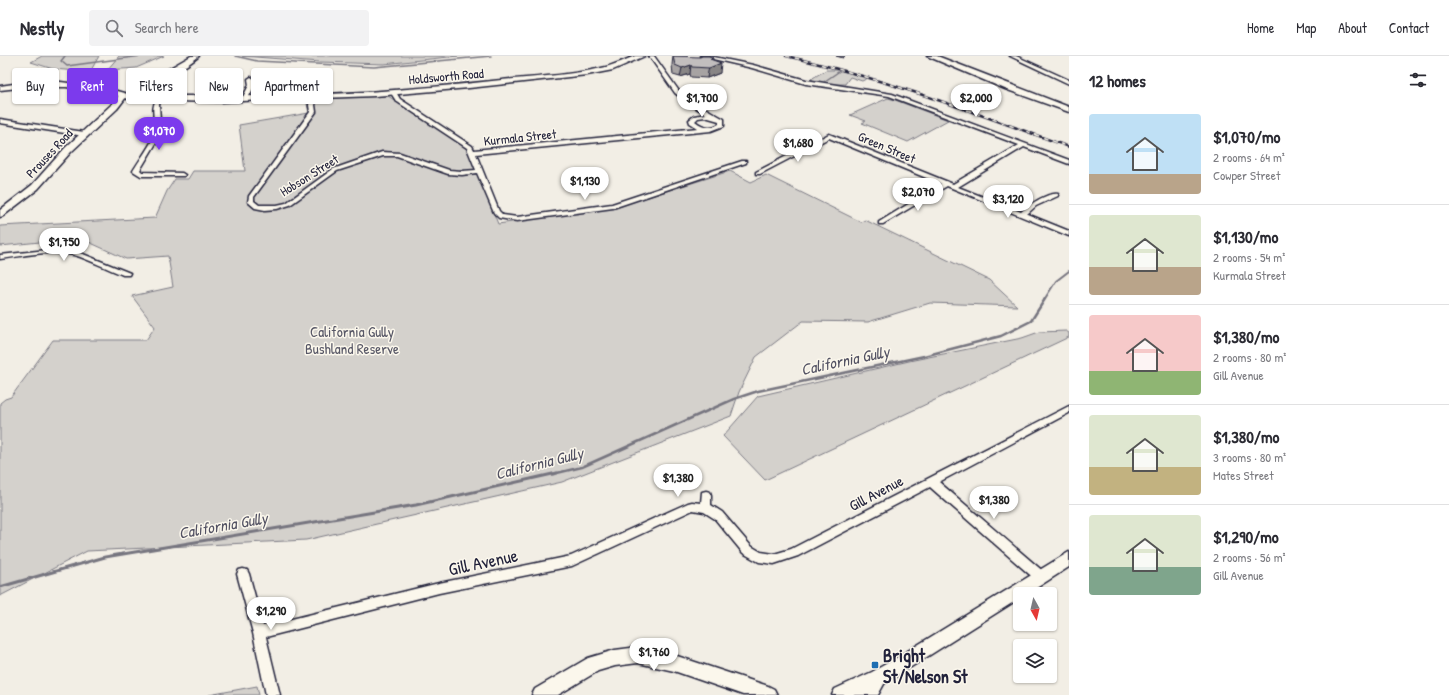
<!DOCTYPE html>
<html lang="en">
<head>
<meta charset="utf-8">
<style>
  body { margin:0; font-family:"Patrick Hand",sans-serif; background:#f2f2f3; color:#2b2b33; height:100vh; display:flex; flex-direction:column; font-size:15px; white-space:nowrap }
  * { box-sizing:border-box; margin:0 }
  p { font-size:13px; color:#7c7c81 }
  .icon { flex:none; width:22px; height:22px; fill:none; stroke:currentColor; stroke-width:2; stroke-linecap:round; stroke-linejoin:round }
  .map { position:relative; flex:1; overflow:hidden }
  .sheet { display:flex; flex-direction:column; background:#fff; width:380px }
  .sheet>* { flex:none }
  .guide { position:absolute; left:12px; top:12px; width:380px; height:36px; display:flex; gap:8px }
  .needle { width:26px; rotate:172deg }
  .fabs { position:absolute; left:1013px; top:531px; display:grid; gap:8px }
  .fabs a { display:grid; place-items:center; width:44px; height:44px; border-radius:4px; background:#fff; box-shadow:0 1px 3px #0004; font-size:20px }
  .price { position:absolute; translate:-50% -34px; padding:0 9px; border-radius:14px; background:#fff; color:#222; font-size:13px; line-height:26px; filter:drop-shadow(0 1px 2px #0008) }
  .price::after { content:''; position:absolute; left:50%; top:24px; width:12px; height:9px; margin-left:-6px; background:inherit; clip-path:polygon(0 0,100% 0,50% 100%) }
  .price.active { background:#7c3aed; color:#fff }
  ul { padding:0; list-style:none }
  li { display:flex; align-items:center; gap:12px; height:100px; padding:0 20px }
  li+li { border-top:1px solid #e1e1e2 }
  li span { display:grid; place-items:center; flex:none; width:112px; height:80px; border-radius:4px; color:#555 }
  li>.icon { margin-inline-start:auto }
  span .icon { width:48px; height:48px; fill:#fffc; stroke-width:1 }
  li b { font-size:17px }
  h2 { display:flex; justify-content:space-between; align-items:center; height:48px; padding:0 20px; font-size:17px }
  .pill { padding:0 14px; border-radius:4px; background:#fff; box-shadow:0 1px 3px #0004; font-size:14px; line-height:36px }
  .pill.active { background:#7c3aed; color:#fff }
  header { display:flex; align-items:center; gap:24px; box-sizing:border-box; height:56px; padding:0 20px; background:#fff; border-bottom:1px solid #e1e1e2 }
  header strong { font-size:19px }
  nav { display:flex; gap:22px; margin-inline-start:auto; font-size:14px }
  .search { width:280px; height:36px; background:#f2f2f3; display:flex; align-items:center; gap:10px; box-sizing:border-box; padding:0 14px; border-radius:4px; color:#7c7c81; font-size:15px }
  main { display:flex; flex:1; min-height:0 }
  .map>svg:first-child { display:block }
  .green { fill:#d4d1cc; stroke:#7b7a84 }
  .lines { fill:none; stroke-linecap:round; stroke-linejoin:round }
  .stream-far3 { stroke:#76747f; stroke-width:1.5 }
  .stream-far2 { stroke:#76747f; stroke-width:2 }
  .stream-far1 { stroke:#76747f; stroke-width:2.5 }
  .stream { stroke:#76747f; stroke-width:3 }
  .minor-casing { stroke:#22223b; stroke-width:3 }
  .tertiary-casing { stroke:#22223b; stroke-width:3 }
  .secondary-casing { stroke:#22223b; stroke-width:3 }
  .minor { fill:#fbf7ec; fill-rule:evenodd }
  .tertiary { fill:#fbf7ec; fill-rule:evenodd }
  .secondary { fill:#fbf7ec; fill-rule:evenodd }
  .rail-casing { stroke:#22223b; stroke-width:2.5 }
  .rail { stroke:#fbf7ec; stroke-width:1.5; stroke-dasharray:4.5; stroke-linecap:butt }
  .wall { fill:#a7a3a3; stroke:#22223b }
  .shaded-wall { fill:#888585; stroke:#22223b }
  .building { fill:#c2bebe; stroke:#22223b }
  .poi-dot { fill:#1f6fb2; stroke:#fbf7ec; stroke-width:1.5 }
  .labels { text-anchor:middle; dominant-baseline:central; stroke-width:3; stroke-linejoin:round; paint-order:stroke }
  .far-street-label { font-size:13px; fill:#22223b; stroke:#fbf7ec }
  .park-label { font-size:15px; fill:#575766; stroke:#fbf7ec }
  .street-label { font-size:15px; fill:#22223b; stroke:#fbf7ec }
  .water-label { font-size:16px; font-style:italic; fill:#535263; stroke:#fbf7ec }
  .near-street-label { font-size:18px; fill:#22223b; stroke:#fbf7ec }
  .near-poi-label { font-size:18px; font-weight:bold; fill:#22223b; stroke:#fbf7ec; text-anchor:start }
</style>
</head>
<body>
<header>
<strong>Nestly</strong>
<div class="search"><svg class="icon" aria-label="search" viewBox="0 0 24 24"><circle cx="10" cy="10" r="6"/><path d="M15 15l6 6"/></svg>Search here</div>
<nav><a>Home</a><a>Map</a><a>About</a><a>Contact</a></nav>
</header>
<main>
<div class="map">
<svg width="1069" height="639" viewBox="0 0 1069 639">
  <rect width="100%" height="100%" fill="#f2eee5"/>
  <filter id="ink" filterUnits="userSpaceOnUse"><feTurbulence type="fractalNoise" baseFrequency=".025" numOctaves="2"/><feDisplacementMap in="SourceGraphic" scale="8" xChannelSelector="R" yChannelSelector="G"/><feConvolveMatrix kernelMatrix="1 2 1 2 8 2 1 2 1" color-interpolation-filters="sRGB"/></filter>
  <g filter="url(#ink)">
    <path class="green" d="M42,0H99L90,16L53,13L31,6Z
      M119,0H164L136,12L107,14Z
      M242,0H458L384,8L320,6Z
      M826,14H840L868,22L862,25L850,21L845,28C835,28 819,30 811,23Z
      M388,40L464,89L474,107L498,168L616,151L730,115L751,126L766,119L861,166L865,164L989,224L1017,250L930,247L868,266L803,265L756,301L739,336L731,360L562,426L306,484L87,495L0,540V347L5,343L11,341L53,284H146L155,271L132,240L173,231L168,200L126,203L80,182L0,190V170L155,162L167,135L175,123H188L193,115H245L239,69L309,57L306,43Z
      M888,42L895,44L948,64L908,86L862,67L866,65L850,59Z
      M1066,275L1069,277V281L765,424L723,380L758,340L909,305L1022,282L1039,276Z
      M257,630L259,639H209Z"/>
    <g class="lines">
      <path class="stream-far3" d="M65,0L61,5L67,10L141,0
        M235,0L257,5L374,11L491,0
        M825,25L841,14"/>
      <path class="stream-far2" d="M1044,244L1056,225L1069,215"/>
      <path class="stream-far1" d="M553,418L582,411L734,343L758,335L924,300L1001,280L1031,265L1045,243"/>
      <path class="stream" d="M0,531L105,501L416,449L557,417"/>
      <defs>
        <path id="minor" d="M649,0H654L679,35L696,47L724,63V70L711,75L476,98L499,155L503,159L517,161L612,148L742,105H746V107L613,152L517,165L499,162L494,157L477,117L462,119L448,118L397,100H383L337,115L290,149L277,153L265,154L255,152L248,146L249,140L310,56L309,49L311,40L314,38L317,40L315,49L316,56L254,141V145L259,149H277L286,147L333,113L382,96L400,97L449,114L462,115L476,114L467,92L396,45L391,37L394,35L396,36L400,43L472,90L474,94L698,72L690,67L689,64L694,60L706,58L686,46L675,37ZM705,61L719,65V68C711,73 702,71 695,65L698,62Z
          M700,0H709L753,9L806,24L892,38L1069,104V108L1024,91L958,131L1021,156C1029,149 1048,136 1058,138V140L1036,150L1027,158L1069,175V180L947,130L883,168H879V166L941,128L829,82L760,118H756V116L829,78L953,128L1019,89L889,40L806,28L752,12Z
          M1010,0H1016L1069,24V28Z
          M251,21L254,23L255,29L247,44H243L242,43L249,29L248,23Z
          M160,40L165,41L160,45L159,49L161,79L140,114L142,116L182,117L185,119L184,120H141L133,115C137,108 154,84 155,78C156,65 148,49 160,40Z
          M0,63L84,76L87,78L84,80L0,67Z
          M56,193L74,195L83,198L130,217L129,219H123C107,213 91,204 74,199C50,193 24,200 0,203V199Z
          M1069,350V357L939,426L1045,517L1047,521L1045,525L1041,526L1037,525L930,431L798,500L774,508L759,506L743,497L715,463L704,456L693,454L572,510L439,537L266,581L280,639H266L253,577L237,518L239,514L243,513L247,514L249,518L263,570L439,527L571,500L688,447L692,446L701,447L702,436L706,435L710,436L711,439V449L722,456L751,490L761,496L774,498L791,493Z"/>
        <path id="tertiary" d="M191,0H199C191,8 143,37 133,36L132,34Z
          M120,38H126L127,40L117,53L71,96L38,133L3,160L0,161V154L32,129L65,92L111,49Z
          M1069,496V511L1027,538H1020V542L884,628L878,639H832L835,633L872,616L898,601Z
          M638,591L674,599L768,630L774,633L777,639H743L674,615L638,607L615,610L598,615L558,639H532L535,633L588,602L615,594Z"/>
        <path id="secondary" d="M635,0H645L613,14L587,19L469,32L375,40L218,46L131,44L106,36L66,31H27L0,34V30L27,26L53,25L106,32L131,39H138L145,35L149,37L147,39C262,43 378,38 492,25C530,21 569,20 606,11C616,8 625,4 635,0Z
          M927,0H937L1069,51V56L1005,33Z"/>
      </defs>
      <use href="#minor" class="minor-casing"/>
      <use href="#tertiary" class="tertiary-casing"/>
      <use href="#secondary" class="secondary-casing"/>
      <use href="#minor" class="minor"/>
      <use href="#tertiary" class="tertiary"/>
      <use href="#secondary" class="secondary"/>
      <defs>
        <path id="rail" d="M786,0C883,22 976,57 1069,91"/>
      </defs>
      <use href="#rail" class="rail-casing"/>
      <use href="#rail" class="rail"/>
    </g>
    <path class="wall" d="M673,0L713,4L720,17L707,22L691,21L690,18L680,21L673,19L672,9Z
      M836,0H845L843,2Z"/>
    <path class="shaded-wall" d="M713,2L712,11L721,7L720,17L707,22L710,3Z
      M691,9L690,18L680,21L682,12Z"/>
    <path class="building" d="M673,0L700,1L702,0H709L713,2L710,3L721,7L709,12L692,11L691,9L682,12L675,9Z"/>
  </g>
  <rect class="poi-dot" x="871" y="605" width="8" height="8" rx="2"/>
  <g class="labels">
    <g class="far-street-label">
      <text transform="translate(446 20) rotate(-5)">Holdsworth Road</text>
      <text transform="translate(520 81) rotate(-6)">Kurmala Street</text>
      <text transform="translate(887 91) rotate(23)">Green Street</text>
      <text transform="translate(49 97) rotate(-47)">Prouses Road</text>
      <text transform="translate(309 119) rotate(-32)">Hobson Street</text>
    </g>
    <g class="park-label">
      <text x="352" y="275">California Gully<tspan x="352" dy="17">Bushland Reserve</tspan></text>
    </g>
    <g class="street-label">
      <text transform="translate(876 437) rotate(-28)">Gill Avenue</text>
    </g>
    <g class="water-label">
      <text transform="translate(845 304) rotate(-12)">California Gully</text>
      <text transform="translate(539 407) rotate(-14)">California Gully</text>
      <text transform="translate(223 469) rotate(-10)">California Gully</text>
    </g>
    <g class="near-street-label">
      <text transform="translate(483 506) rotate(-12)">Gill Avenue</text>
    </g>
    <g class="near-poi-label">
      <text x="883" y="599">Bright<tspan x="883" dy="21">St/Nelson St</tspan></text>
    </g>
  </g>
</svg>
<div class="fabs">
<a><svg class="needle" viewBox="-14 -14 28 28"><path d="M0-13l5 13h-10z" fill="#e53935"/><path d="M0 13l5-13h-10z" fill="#7c7c81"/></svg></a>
<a><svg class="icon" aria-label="layers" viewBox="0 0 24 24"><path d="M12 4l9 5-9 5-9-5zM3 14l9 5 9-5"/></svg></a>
</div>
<b class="price" style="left:702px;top:62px">$1,700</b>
<b class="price" style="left:976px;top:62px">$2,000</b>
<b class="price active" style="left:159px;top:95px">$1,070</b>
<b class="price" style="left:798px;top:107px">$1,680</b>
<b class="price" style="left:585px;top:145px">$1,130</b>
<b class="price" style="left:918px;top:156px">$2,070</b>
<b class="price" style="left:1008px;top:163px">$3,120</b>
<b class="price" style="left:64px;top:206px">$1,750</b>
<b class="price" style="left:678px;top:442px">$1,380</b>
<b class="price" style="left:994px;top:464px">$1,380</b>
<b class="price" style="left:271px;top:575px">$1,290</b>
<b class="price" style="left:654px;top:616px">$1,760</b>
<div class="guide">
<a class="pill">Buy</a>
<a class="pill active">Rent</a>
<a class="pill">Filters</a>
<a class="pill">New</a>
<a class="pill">Apartment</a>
</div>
</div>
<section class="sheet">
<h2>12 homes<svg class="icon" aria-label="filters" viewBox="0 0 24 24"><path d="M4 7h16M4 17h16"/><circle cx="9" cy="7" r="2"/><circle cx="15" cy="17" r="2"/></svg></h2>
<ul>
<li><span style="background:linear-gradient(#bfe0f5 75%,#b9a48a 0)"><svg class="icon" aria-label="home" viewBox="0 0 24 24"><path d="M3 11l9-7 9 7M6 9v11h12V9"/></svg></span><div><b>$1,070/mo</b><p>2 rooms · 64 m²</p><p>Cowper Street</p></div></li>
<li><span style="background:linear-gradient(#dfe7d0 65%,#b9a48a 0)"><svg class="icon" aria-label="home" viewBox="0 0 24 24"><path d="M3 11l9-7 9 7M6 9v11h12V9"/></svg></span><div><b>$1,130/mo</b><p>2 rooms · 54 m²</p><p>Kurmala Street</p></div></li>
<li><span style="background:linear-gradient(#f6c9c9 70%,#8fb573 0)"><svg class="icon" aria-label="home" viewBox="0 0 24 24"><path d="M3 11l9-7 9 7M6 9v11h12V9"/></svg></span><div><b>$1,380/mo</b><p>2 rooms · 80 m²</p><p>Gill Avenue</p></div></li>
<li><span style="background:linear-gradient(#dfe7d0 65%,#c2b280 0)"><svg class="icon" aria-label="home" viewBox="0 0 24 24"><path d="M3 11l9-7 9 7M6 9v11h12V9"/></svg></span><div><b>$1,380/mo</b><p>3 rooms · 80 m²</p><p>Mates Street</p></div></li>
<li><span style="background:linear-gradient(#dfe7d0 65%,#7fa58c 0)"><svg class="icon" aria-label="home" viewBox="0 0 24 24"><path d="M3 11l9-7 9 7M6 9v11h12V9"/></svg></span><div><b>$1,290/mo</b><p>2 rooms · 56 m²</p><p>Gill Avenue</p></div></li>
</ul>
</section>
</main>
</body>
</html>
